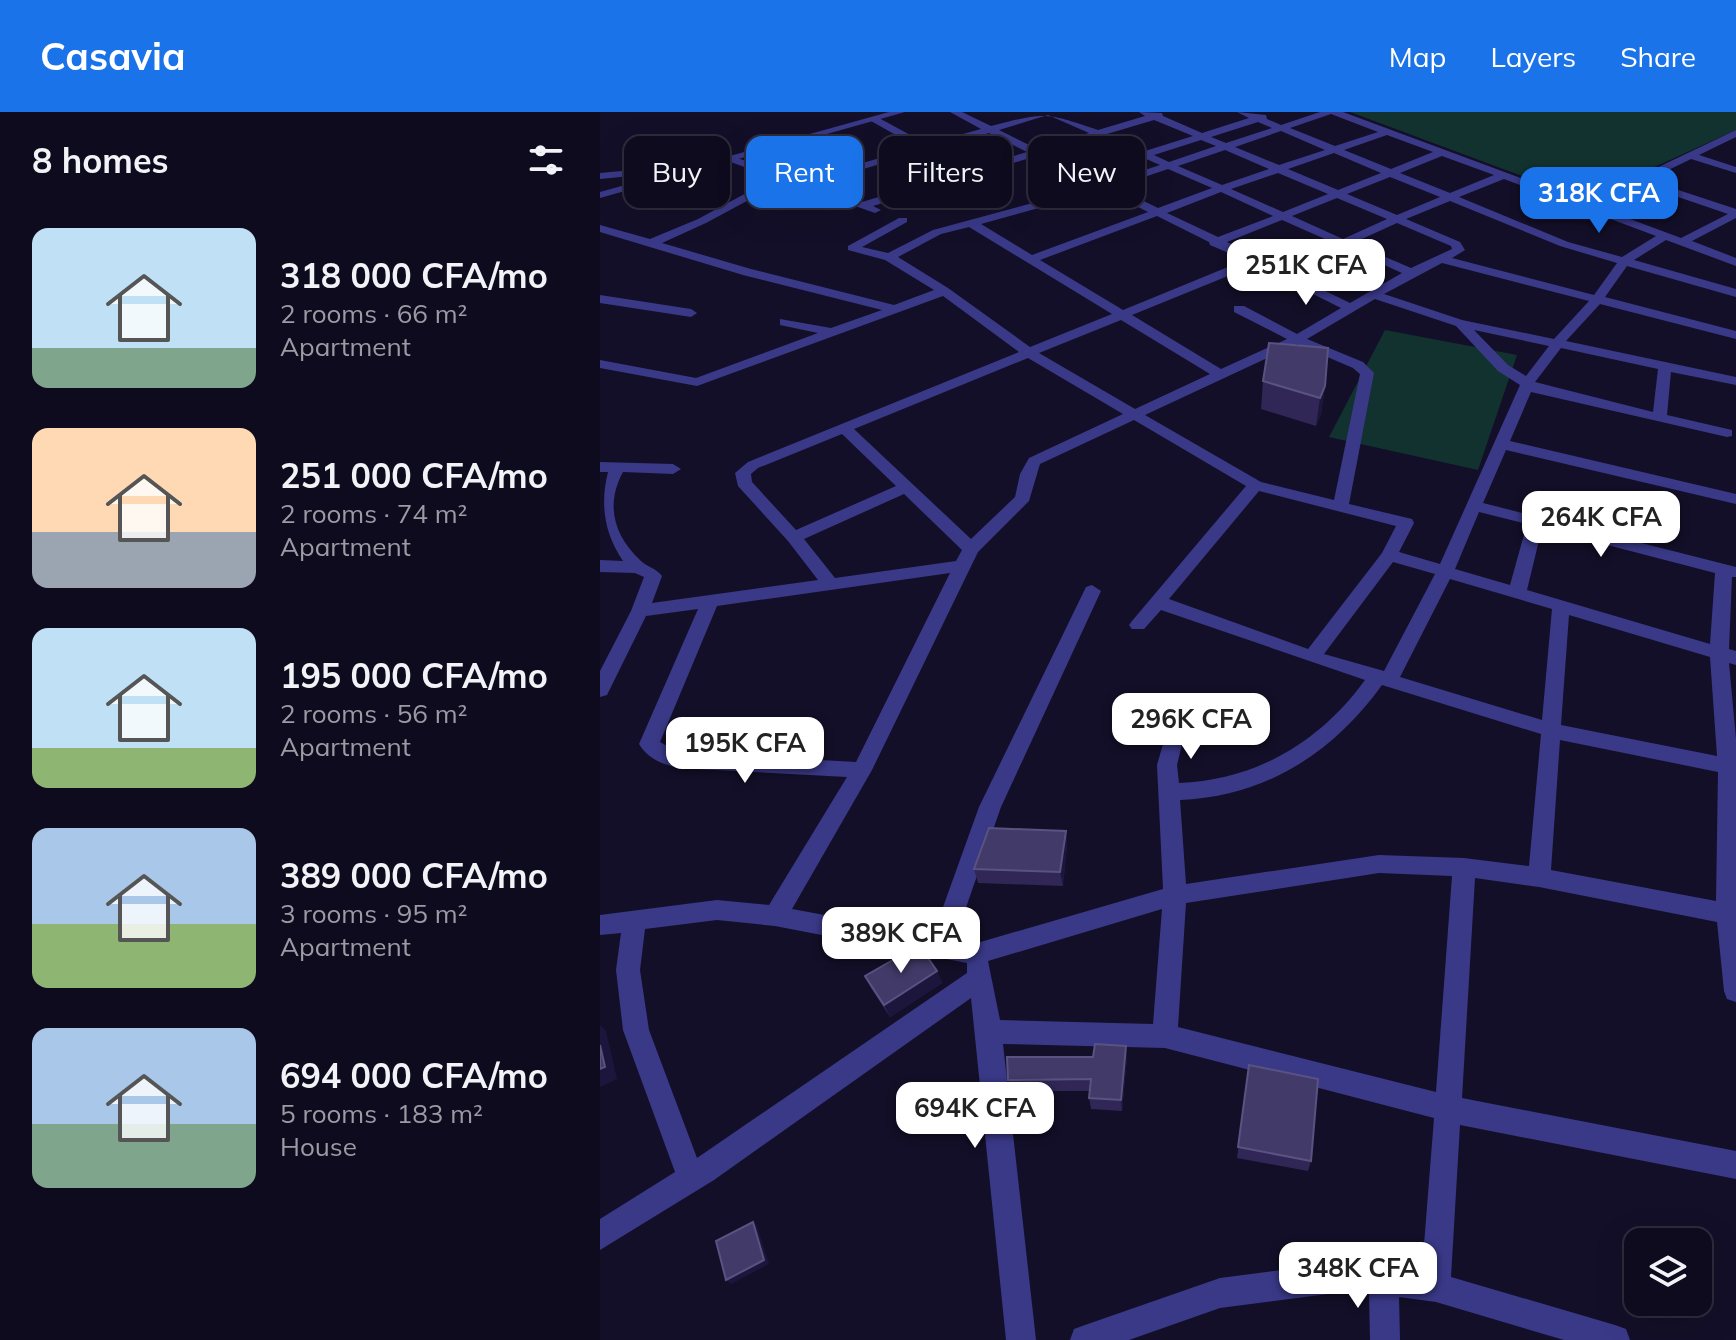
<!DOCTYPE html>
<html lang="en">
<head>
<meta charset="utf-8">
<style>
  body { margin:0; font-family:Mulish,sans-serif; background:#171427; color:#f1f3f6; height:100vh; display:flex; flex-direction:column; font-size:30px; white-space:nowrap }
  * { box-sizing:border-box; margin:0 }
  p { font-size:26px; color:#9b9ba4 }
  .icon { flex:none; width:44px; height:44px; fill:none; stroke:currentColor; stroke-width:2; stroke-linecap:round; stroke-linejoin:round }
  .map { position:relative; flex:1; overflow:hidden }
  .panel { display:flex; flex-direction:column; background:#0e0b1e; width:600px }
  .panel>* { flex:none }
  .banner { position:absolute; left:24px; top:24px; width:760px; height:72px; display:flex; gap:16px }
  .fabs { position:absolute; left:1024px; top:1116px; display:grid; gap:16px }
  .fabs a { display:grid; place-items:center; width:88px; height:88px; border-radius:16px; background:#0e0b1e; box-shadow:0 8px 32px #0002,0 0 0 2px #2e2b3c; font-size:40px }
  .price { position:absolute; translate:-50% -68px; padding:0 18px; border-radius:16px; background:#fff; color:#222; font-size:26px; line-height:52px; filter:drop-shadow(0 2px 4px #0008) }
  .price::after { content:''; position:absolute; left:50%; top:48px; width:24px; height:18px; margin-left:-12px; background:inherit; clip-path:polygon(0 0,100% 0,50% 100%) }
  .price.current { background:#1a73e8; color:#fff }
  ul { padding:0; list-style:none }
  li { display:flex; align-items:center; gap:24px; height:200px; padding:0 32px }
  li span { display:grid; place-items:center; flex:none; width:224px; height:160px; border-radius:16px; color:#555 }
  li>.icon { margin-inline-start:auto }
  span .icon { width:96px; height:96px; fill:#fffc; stroke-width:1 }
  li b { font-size:34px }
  h2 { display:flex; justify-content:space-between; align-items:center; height:96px; padding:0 32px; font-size:34px }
  .tag { padding:0 28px; border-radius:16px; background:#0e0b1e; box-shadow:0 8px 32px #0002,0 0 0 2px #2e2b3c; font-size:28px; line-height:72px }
  .tag.current { background:#1a73e8; color:#fff }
  header { display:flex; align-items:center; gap:48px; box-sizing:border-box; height:112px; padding:0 40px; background:#1a73e8; color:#fff }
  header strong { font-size:38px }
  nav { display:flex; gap:44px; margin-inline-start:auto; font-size:28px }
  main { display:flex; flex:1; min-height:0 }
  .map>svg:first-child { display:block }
  .green { fill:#123230 }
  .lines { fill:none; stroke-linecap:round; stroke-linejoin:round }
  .minor { fill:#3a3988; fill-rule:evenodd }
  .tertiary { fill:#3a3988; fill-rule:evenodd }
  .wall { fill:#302756 }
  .shaded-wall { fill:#1d163c }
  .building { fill:#423a68; stroke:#5a5280; stroke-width:2 }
</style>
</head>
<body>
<header>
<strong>Casavia</strong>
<nav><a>Map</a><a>Layers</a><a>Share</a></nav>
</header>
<main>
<section class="panel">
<h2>8 homes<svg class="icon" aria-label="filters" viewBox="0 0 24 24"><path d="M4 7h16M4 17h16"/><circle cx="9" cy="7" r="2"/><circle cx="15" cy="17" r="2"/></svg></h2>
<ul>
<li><span style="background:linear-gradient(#bfe0f5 75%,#7fa58c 0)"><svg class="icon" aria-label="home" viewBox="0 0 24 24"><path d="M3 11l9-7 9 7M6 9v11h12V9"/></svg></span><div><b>318 000 CFA/mo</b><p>2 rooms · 66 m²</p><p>Apartment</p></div></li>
<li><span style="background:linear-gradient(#ffd9b3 65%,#9aa5b1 0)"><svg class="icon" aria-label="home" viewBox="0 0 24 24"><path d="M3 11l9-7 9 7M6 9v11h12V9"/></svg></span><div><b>251 000 CFA/mo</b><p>2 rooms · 74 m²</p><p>Apartment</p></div></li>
<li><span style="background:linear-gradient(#bfe0f5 75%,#8fb573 0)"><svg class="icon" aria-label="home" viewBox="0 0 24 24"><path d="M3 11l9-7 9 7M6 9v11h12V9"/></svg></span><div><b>195 000 CFA/mo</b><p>2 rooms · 56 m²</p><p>Apartment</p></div></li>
<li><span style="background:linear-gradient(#a9c7e8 60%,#8fb573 0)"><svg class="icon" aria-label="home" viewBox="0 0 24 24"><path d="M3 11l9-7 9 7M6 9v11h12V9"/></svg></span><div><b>389 000 CFA/mo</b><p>3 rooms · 95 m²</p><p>Apartment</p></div></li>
<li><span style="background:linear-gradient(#a9c7e8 60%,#7fa58c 0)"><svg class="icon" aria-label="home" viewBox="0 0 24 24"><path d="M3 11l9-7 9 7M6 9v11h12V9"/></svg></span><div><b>694 000 CFA/mo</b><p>5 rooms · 183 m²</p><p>House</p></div></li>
</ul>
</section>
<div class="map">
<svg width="1136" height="1228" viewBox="0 0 1136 1228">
  <rect width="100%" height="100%" fill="#130f28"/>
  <path class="green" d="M750,0H1136V18L984,87Z
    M785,218L917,243L878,358L729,325Z"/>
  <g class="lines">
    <path class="minor" d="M350,0H362L391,14C446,0 445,0 498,18L545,4L539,0L562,1L563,4L602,21L649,6L637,0L666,3L667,7L681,13L720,0H743L985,90L1136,18V25L1099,43L1136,55V61L1091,47L1048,68L1136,97V106L1092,129L1136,146V154L1066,128L1034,148L1136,177V185L1027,154L1005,185L1136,219V227L1000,192L966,229L1136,265V273L1071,260L1067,303L1132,318V324L1127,325L931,280L910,329L1136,382V392L906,338L883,391L1136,455V465H1132L1129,537L1136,539V553L1129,551L1136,627V890L1127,887L1124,879L1117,810L939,775L875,766L862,986L1136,1039V1067L860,1013L851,1165L1015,1213L1026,1217L1030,1228H964L836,1190L799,1185L800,1228H770L769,1181H736L620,1196L529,1228H470L474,1217L485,1213L620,1166L736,1151H784L822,1158L834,1006L565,936L403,932L436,1228H406L371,886L114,1068L0,1138V1107L75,1060L23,918L16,858L21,821L0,823V803L117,788L169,793L247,665L78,656C62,652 48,647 39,632L98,497L46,504L7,583L0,585V559L31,499L44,465L35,461L0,460V448L23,449C4,421 0,392 8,360H0V350L73,352L81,357L73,362L23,360C5,393 14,424 41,449C47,455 56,456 62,464L52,491L218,468L188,429L138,374L135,361L148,350L419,240L343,184L97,274L0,256V248L96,266L218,221L180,213V207L231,216L282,198L143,163L0,120V113L50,127L98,107L174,66L128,49L127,47L132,44L202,69L317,35L271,9V5H277L327,32L381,17ZM731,2L778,20L735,34L690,16ZM448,3L489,21L437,37L399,18ZM554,8L593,24L545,39L507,22ZM658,10L672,16L626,31L611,25ZM681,19L725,38L679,53L635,35ZM389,21L427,40L370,57L334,37ZM787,23L833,40L791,57L744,38ZM497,25L535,42L482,59L445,41ZM601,28L616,34L569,50L554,43ZM625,38L669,57L622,73L578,54ZM324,39L361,60L262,90L213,72ZM734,41L781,61L738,78L688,57ZM436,44L496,74L333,118L288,141L262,135L307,110V106H299L248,134V138L285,148L334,178L294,193L151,157L62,131L106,111L184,69L275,101L281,98L273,94ZM842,44L894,63L850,81L800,61ZM544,46L560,53L506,71L491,63ZM568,57L612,76L558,96L515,75ZM678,61L728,82L683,100L631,77ZM790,65L840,85L797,103L747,82ZM904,67L1056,124L1022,145L968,130L859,85ZM1040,72L1128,102L1081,126L995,94ZM504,78L548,100L432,143L381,112ZM621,80L673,104L618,125L567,101ZM737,86L787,107L743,127L692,104ZM850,89L960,134L1017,151L994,183L852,146L865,138L860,130L806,107ZM557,104L609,130L610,133L645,148L523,198L440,148ZM682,108L734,131L679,156L627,130ZM797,111L851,134L852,137L811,156L753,131ZM369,115L512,202L430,235L348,176L298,145L341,122ZM744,135L802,161L750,191L689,161ZM842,151L989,189L954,227L862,208L784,182ZM655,153L741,196L697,222L644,194H634V200L687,227L621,257L532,203ZM775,187L856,214L898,259L920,273L840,452L799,440L814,411L812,407L749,392L774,261L763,250L707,227ZM521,208L610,262L535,297L439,241ZM874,218L949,234L926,264L908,253ZM697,232L753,256L760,262L734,388L661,370L545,303ZM961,236L1058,257L1053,300L935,270ZM428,246L523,302L429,346L420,362L415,385L371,427L254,317ZM534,308L646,374L532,509L529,513L532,517H544L561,498L765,568C720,630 656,668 579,671L577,653L586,616L583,611H569L557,653L563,777L377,831L355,827L401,695L501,479L492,473L486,475L379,695L333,823L192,797L272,658L378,440L429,389L440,352ZM242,322L296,374L196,418L152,370L151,362L158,356ZM659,379L796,414L782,441L708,537L569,487ZM304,382L362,438L356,449L235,466L204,427ZM879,400L927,412L910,473L855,457ZM942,416L1115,461L1110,532L927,478ZM793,450L835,462L784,559L724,542ZM350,461L256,650L78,640L60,630L117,494ZM850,467L952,497L942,608L800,565ZM969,503L1110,545L1117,644L961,613ZM782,573L941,622L929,754L864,746L779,743L586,772L580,688C665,685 733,641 782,573ZM960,628L1118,660L1116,789L951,758ZM779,761L852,764L836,980L578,915L586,791ZM562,797L553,912L400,908L388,849ZM117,808L175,814L367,851V861L97,1046L49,918L40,858L45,817Z
      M108,51L113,54L112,56L0,67V61Z
      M0,183L91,197L97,201L91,205L0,191Z"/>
    <path class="tertiary" d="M289,0H305L0,86V80Z"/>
  </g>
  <path class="wall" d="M663,269L725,274L721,302L716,314L661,297Z
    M466,719L467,733L463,774L378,771L374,757Z
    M337,859L342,871L290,905L271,876L265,864Z
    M527,945L522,999L491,997L489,986L490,979H411L408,968Z
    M649,953L711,1049L708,1059L637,1046Z"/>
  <path class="shaded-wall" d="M725,274L721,302L716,314L720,286Z
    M466,719L467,733L463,774L460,760Z
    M337,859L342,871L290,905L284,893Z
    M0,913L6,919L17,967L0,975Z
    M526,934L527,945L522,999L521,988Z
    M153,1110L157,1114L169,1152L131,1172L126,1168Z"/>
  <path class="building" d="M669,231L728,236L725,274L720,286L663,269Z
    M389,716L466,719L460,760L374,757Z
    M319,833L337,859L284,893L265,864Z
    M495,932L526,934L521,988L489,986L491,967L408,968L407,945H493Z
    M0,933L5,955L0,957Z
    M649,953L718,967L711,1049L638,1035Z
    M153,1110L164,1148L126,1168L116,1129Z"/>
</svg>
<div class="fabs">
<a><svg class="icon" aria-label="layers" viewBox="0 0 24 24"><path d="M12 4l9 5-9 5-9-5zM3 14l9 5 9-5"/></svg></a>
</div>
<b class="price current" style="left:999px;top:123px">318K CFA</b>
<b class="price" style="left:706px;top:195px">251K CFA</b>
<b class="price" style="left:1001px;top:447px">264K CFA</b>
<b class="price" style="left:591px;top:649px">296K CFA</b>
<b class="price" style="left:145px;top:673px">195K CFA</b>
<b class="price" style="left:301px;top:863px">389K CFA</b>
<b class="price" style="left:375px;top:1038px">694K CFA</b>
<b class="price" style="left:758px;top:1198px">348K CFA</b>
<div class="banner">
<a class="tag">Buy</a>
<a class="tag current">Rent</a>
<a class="tag">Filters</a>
<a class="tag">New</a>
</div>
</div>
</main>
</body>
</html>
